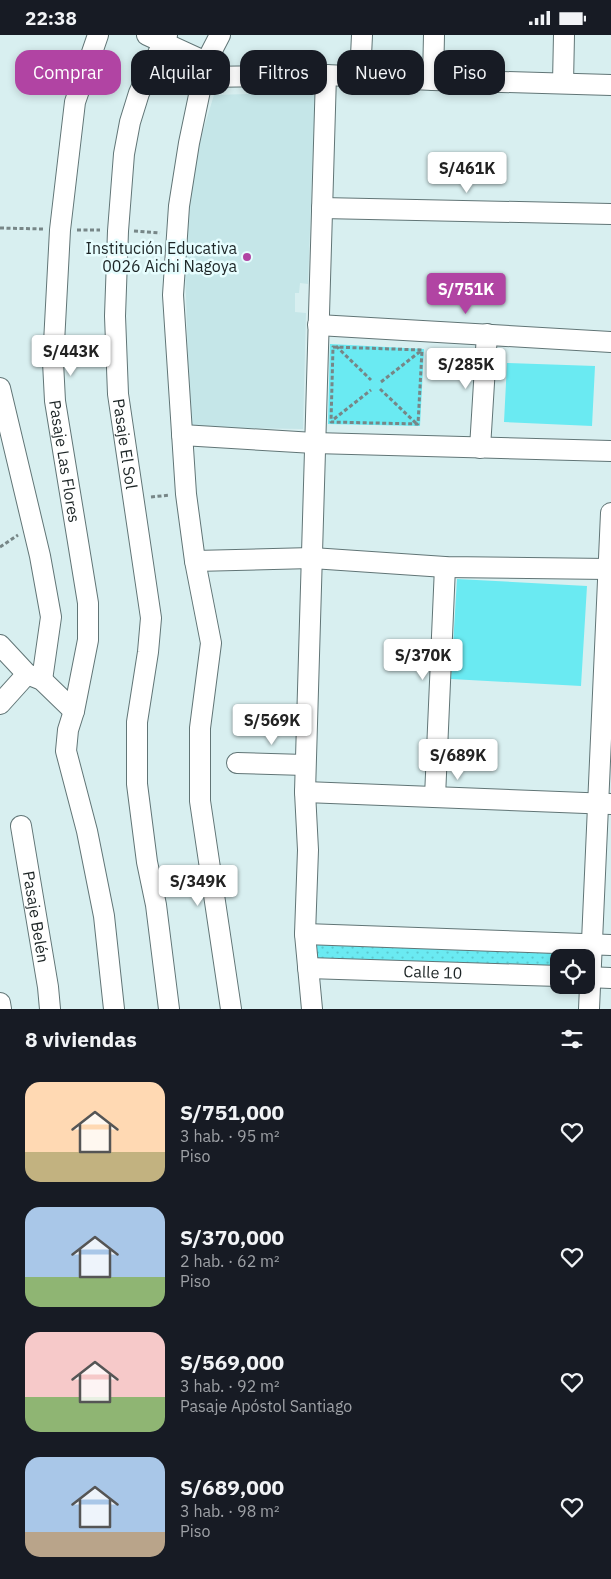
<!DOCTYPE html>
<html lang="es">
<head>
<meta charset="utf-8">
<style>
  body { margin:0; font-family:"IBM Plex Sans",sans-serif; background:#242831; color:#f1f3f6; height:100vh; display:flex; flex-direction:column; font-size:19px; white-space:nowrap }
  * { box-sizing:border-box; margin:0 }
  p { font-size:16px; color:#9ea1a6 }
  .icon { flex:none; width:28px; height:28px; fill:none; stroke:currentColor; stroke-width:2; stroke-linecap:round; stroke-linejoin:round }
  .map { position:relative; height:974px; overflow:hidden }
  .sheet { display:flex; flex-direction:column; background:#171b24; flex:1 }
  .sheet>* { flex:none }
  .banner { position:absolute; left:15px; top:15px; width:581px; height:45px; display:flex; gap:10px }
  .controls { position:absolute; left:550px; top:914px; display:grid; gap:10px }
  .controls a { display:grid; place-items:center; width:45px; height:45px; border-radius:10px; background:#171b24; box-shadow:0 2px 8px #0003; font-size:25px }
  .price { position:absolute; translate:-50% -42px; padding:0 11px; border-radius:5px; background:#fff; color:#222; font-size:16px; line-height:32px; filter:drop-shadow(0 1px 2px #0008) }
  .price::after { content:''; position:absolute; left:50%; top:30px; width:15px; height:11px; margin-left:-8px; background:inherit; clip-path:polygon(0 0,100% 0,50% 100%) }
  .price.selected { background:#b144a3; color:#fff }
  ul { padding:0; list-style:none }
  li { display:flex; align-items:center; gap:15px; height:125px; padding:0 25px }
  li span { display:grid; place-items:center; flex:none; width:140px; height:100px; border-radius:15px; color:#555 }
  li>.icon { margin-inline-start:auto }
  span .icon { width:60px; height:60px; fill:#fffc; stroke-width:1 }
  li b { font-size:21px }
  h2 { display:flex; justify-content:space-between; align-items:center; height:60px; padding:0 25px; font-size:21px }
  .chip { padding:0 18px; border-radius:15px; background:#171b24; box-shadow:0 2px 8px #0003; font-size:18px; line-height:45px }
  .chip.selected { background:#b144a3; color:#fff }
  .status { display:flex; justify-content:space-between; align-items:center; height:35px; padding:0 25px; background:#171b24; direction:ltr }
  .status svg { height:14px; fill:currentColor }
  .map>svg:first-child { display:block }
  .built { fill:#c5e6e8 }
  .grass { fill:url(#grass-dots) }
  .park { fill:#6aeaf2 }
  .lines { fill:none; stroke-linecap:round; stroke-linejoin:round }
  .minor-casing { stroke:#617576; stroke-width:22 }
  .path { stroke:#778687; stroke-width:3; stroke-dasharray:4 2.5; stroke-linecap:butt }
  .minor { stroke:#fff; stroke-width:20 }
  .poi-dot { fill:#b144a3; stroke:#e6fdfe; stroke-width:2 }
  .labels { text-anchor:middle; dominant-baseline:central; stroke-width:5; stroke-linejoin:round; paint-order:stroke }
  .poi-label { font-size:16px; fill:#1d2526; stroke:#e6fdfe; text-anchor:end }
  .street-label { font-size:16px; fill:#1d2526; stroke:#e6fdfe }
</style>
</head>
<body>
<div class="status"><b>22:38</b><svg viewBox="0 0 49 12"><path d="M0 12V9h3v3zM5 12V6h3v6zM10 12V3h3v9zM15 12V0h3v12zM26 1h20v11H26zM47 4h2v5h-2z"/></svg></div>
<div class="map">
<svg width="611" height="974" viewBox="0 0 611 974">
  <defs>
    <pattern id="grass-dots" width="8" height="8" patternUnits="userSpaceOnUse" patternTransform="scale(1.25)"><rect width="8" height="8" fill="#6aeaf2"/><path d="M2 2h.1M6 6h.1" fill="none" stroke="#5bc9cf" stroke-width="1.8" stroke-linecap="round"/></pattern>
  </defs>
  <rect width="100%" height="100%" fill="#d8eff0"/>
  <path class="built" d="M315,57L308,249L300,248L299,258H295V277L306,278L303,394L190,392L184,197L193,128L214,60Z"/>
  <path class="grass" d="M316,908L582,916V922H559V931L316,923Z"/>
  <path class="park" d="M330,309L424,314L420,391L328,389Z
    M507,328L595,331L592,391L504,387Z
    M457,544L587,551L581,651L451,644Z"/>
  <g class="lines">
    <defs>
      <g id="minor">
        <path id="s1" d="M98,0L75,67L60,195L53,327L55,366L88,568V605L74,676L68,695L66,716L87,796L104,881L114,974"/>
        <path d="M147,0L206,27"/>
        <path id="s2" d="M167,0L139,58L130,87L124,119L118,196L115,281L118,359L151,583L148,617L137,687V749L147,827L156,870L169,974"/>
        <path d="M220,0L206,27L189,108L179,171L173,260L186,459L195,526L211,608L200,693V766L231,974"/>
        <path d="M204,42L326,40L433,45L611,50"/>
        <path d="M360,42L362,0"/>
        <path d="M433,45L434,0"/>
        <path d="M563,48L564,0"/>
        <path d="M322,173L611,179"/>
        <path d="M318,290L611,307"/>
        <path d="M0,353L40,521L51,582L42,645"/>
        <path d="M182,400L314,408L611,416"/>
        <path d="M480,413L487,299"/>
        <path d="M195,526L312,523L445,532L608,534"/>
        <path d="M0,610L27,639L42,645L74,676"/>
        <path d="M0,669L27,639"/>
        <path d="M237,728L305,730"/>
        <path d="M305,757L611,769"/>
        <path d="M435,762L445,532"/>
        <path id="s3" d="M21,791L48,952L50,974"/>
        <path d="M305,899L611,910"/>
        <path id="s4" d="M308,933L559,941"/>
        <path d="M586,942L611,943"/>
        <path d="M0,968L1,974"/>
        <path d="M312,974L305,899L308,815L305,757L326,40"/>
        <path d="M589,974L611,478"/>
      </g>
    </defs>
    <use href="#minor" class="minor-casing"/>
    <path class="path" d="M0,193L43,194
      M77,195H100
      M134,196L160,198
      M336,311L371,345
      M333,312L422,315L418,389L331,387Z
      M381,347L422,315
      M380,354L418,390
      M334,384L371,355
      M151,462L170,460
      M0,512L18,500"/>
    <use href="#minor" class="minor"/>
  </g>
  <circle class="poi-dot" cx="247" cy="222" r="5"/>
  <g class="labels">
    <g class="poi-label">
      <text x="237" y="213">Institución Educativa<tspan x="237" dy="18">0026 Aichi Nagoya</tspan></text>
    </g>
    <g class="street-label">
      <text stroke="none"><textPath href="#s2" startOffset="418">Pasaje El Sol</textPath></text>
      <text stroke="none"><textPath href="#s1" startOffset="432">Pasaje Las Flores</textPath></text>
      <text stroke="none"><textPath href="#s3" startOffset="92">Pasaje Belén</textPath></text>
      <text stroke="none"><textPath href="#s4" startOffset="125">Calle 10</textPath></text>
    </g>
  </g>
</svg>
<div class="controls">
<a><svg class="icon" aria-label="locate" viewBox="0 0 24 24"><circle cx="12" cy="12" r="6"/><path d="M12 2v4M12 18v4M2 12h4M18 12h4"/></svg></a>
</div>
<b class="price" style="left:467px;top:159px">S/461K</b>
<b class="price selected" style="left:466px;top:280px">S/751K</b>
<b class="price" style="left:71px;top:342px">S/443K</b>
<b class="price" style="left:466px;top:355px">S/285K</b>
<b class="price" style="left:423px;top:646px">S/370K</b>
<b class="price" style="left:272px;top:711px">S/569K</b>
<b class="price" style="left:458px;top:746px">S/689K</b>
<b class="price" style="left:198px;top:872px">S/349K</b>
<div class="banner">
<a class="chip selected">Comprar</a>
<a class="chip">Alquilar</a>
<a class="chip">Filtros</a>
<a class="chip">Nuevo</a>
<a class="chip">Piso</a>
</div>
</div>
<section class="sheet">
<h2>8 viviendas<svg class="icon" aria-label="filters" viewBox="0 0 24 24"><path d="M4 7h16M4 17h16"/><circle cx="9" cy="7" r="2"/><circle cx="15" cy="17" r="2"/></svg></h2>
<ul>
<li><span style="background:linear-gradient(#ffd9b3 70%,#c2b280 0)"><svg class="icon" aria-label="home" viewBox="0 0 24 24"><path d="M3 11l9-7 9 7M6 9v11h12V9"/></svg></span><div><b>S/751,000</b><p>3 hab. · 95 m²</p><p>Piso</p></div><svg class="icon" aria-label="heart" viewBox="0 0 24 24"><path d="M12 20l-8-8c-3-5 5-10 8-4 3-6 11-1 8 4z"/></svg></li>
<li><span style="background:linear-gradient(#a9c7e8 70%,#8fb573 0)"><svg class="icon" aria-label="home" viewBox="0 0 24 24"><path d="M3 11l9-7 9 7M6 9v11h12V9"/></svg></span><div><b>S/370,000</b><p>2 hab. · 62 m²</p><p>Piso</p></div><svg class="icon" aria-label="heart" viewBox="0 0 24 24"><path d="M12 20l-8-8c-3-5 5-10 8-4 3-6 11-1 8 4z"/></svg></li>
<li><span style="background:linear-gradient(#f6c9c9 65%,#8fb573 0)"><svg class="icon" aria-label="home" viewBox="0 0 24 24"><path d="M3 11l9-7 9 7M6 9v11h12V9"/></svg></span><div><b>S/569,000</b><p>3 hab. · 92 m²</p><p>Pasaje Apóstol Santiago</p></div><svg class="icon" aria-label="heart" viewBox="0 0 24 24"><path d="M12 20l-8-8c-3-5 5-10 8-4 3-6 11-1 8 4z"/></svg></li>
<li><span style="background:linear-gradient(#a9c7e8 75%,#b9a48a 0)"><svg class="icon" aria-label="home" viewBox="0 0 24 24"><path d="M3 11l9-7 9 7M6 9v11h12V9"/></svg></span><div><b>S/689,000</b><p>3 hab. · 98 m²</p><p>Piso</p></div><svg class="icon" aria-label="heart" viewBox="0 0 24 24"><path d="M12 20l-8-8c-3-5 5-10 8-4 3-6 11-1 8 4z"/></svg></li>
</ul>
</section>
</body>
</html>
